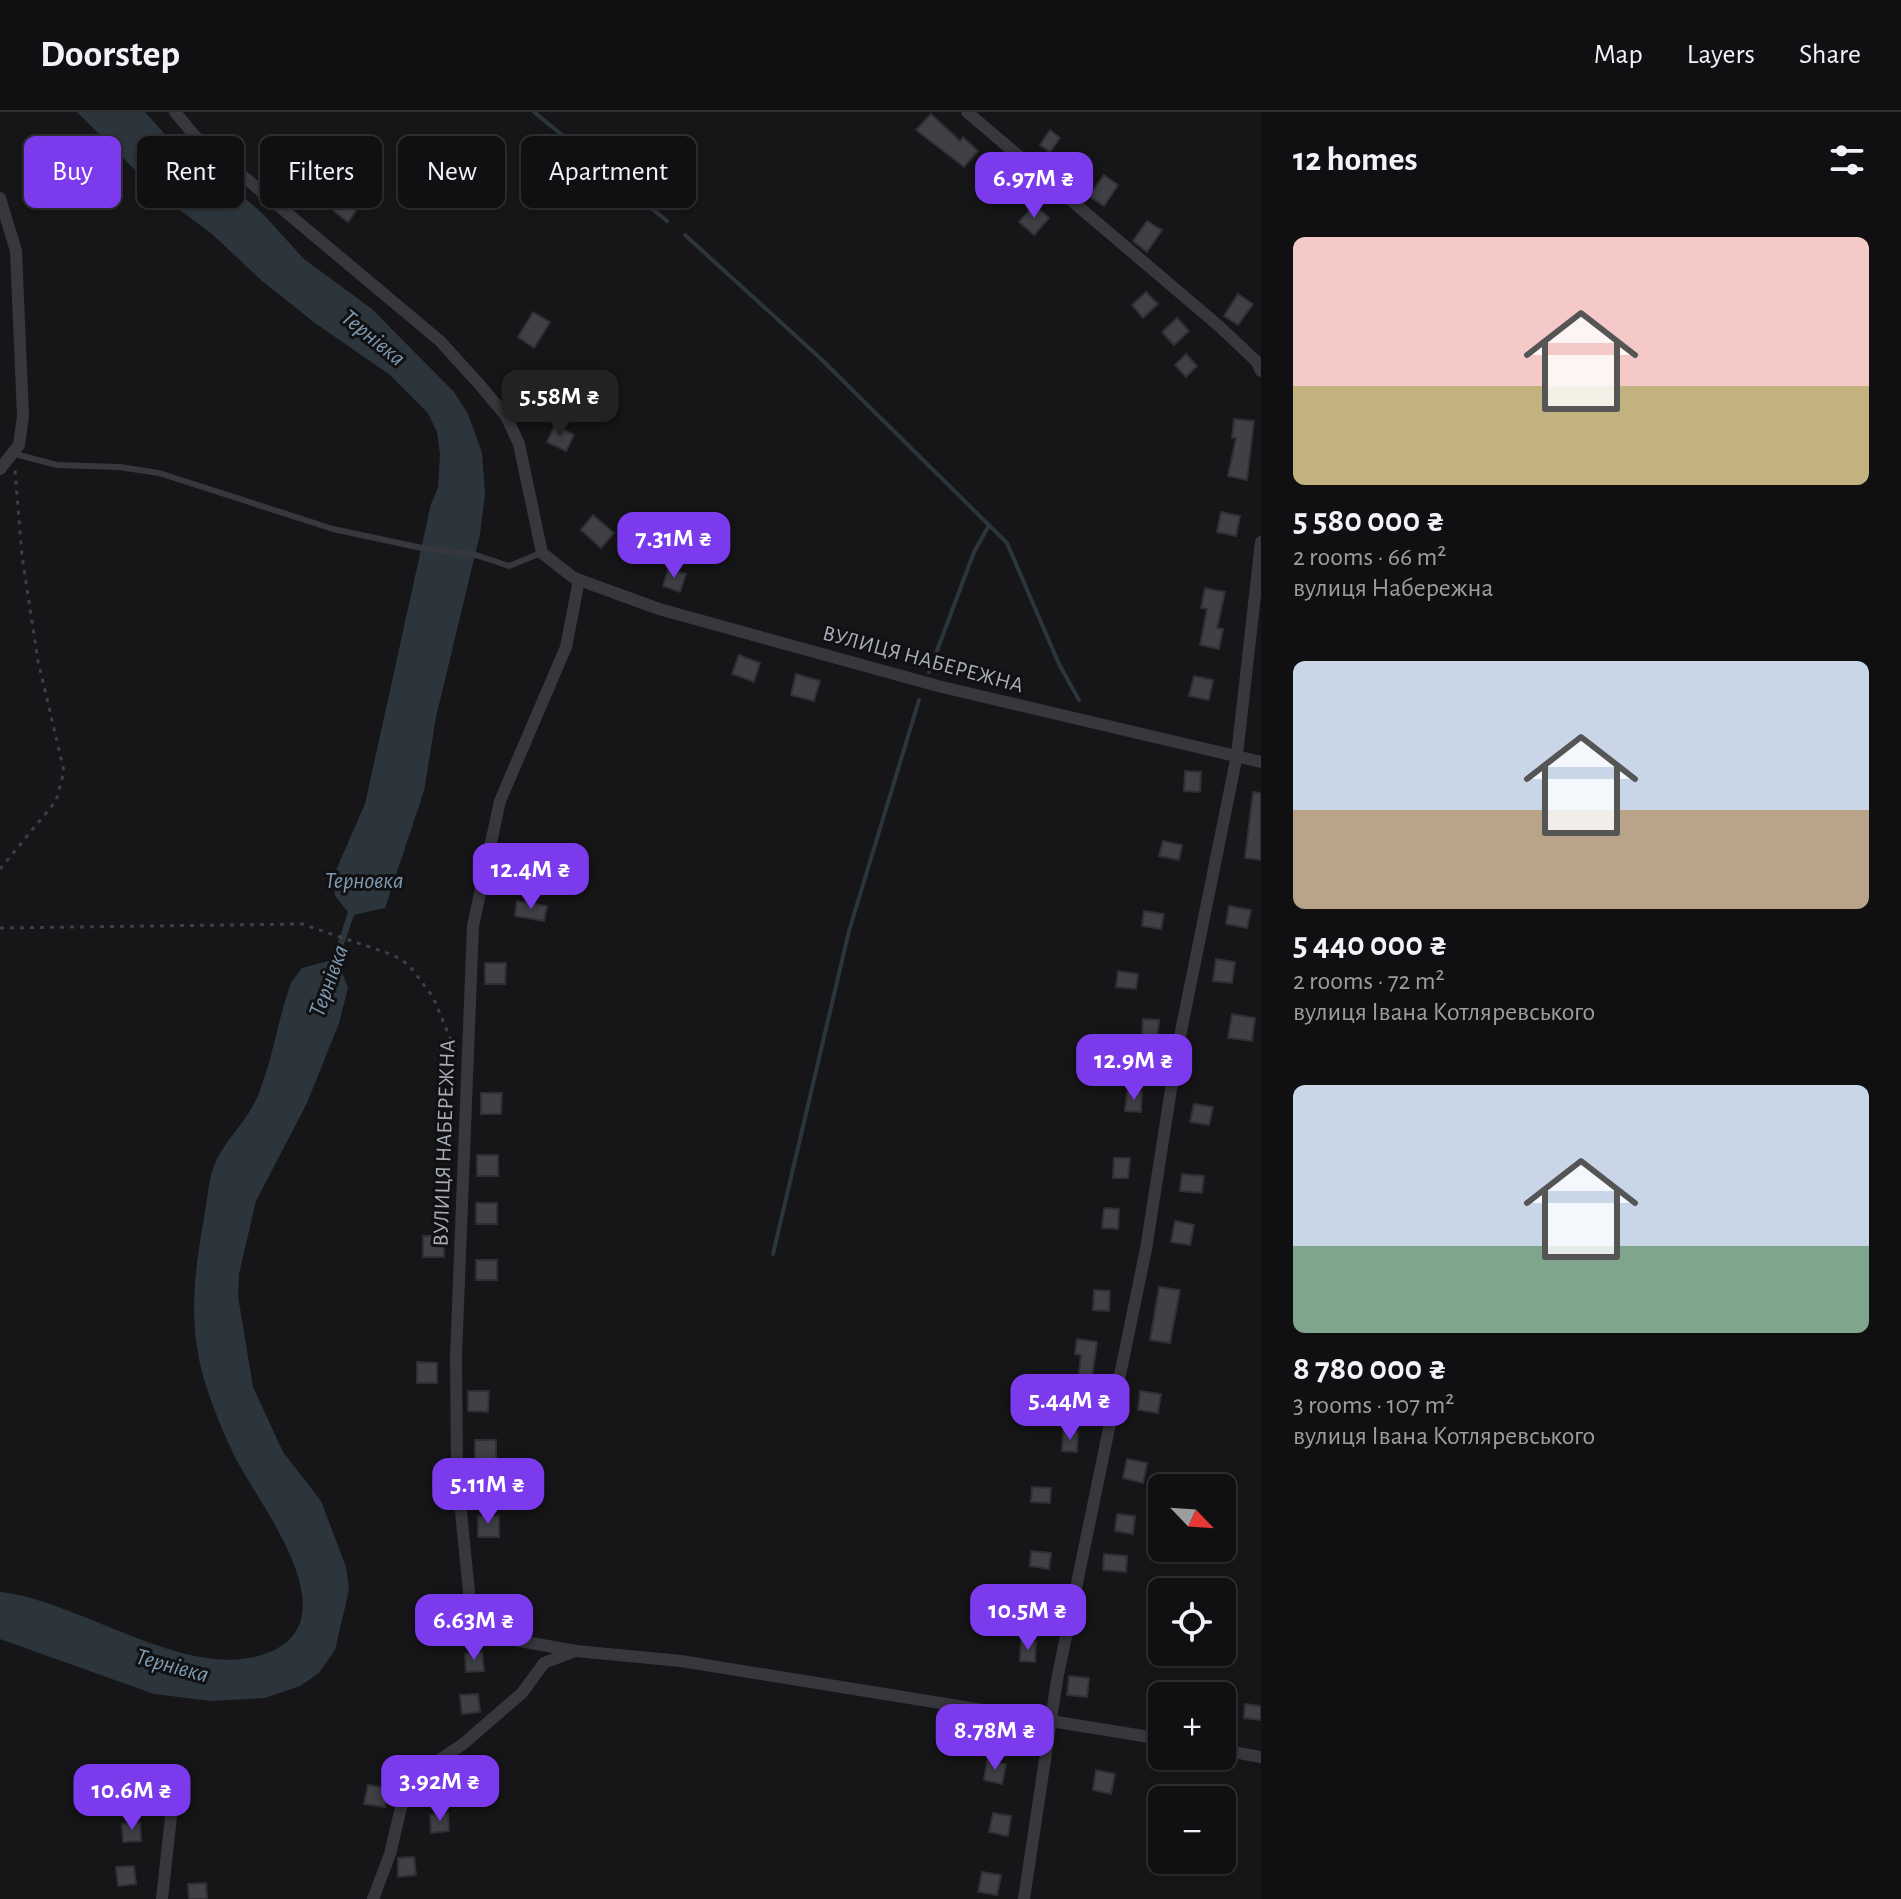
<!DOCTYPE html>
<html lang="en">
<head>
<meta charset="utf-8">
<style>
  body { margin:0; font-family:"Alegreya Sans",sans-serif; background:#1e1e20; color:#f1f3f6; height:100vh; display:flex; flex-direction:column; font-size:30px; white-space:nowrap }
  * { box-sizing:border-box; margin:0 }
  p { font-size:26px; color:#9c9d9f }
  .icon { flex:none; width:44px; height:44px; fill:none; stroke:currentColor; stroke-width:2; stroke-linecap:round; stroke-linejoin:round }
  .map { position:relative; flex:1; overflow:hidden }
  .details { display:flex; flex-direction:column; background:#101012; width:640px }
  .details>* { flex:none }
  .banner { position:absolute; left:24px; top:24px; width:760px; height:72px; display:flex; gap:16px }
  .needle { width:52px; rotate:115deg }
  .controls { position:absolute; left:1148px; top:1362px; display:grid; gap:16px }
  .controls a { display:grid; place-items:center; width:88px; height:88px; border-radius:12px; background:#101012; box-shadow:0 2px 6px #0004,0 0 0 2px #303032; font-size:40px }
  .price { position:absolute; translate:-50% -68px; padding:0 18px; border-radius:16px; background:#7c3aed; color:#fff; font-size:26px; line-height:52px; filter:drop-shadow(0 2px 4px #0008) }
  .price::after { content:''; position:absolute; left:50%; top:48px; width:24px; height:18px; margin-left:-12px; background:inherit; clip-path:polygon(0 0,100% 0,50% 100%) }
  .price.active { background:#222; color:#fff }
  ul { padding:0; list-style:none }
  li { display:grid; align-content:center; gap:16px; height:424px; padding:0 32px }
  li span { display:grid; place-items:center; height:248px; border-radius:12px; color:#555 }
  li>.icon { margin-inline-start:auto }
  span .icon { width:144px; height:144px; fill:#fffc; stroke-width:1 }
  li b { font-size:34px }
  h2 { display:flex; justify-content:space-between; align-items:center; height:96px; padding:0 32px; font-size:34px }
  .pill { padding:0 28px; border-radius:12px; background:#101012; box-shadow:0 2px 6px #0004,0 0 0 2px #303032; font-size:28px; line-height:72px }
  .pill.active { background:#7c3aed; color:#fff }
  header { display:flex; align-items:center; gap:48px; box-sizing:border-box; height:112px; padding:0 40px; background:#101012; border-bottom:2px solid #303032 }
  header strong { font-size:38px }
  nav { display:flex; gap:44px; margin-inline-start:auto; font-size:28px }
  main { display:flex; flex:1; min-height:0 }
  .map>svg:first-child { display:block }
  .water { fill:#2c353c }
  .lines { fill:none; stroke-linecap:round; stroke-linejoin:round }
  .stream { stroke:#2c353c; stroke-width:4 }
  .building { fill:#404145; stroke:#303034; stroke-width:2 }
  .path { stroke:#3d3f44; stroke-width:3; stroke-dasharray:4 6; stroke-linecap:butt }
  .lane { stroke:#37383d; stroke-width:6 }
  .street { stroke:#37383d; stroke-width:12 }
  .labels { text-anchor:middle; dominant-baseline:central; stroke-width:6; stroke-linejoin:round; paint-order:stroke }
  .street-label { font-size:22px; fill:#a8adb8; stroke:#111113 }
  .water-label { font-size:24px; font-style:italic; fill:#7f9bb3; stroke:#111113 }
</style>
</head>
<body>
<header>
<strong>Doorstep</strong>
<nav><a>Map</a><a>Layers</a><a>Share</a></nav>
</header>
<main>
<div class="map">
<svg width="1261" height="1787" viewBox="0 0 1261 1787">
  <rect width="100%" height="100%" fill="#161618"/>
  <path class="water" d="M77,0H145L195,56L242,84L262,101L304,147L372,197L454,280L468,302L482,341L485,383L480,422L436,605L424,679L385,796L354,803L338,850L348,876L339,911L307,991L256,1089L239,1162L238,1184L253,1275L283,1340L321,1389L346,1455L349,1478L335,1538L319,1561L300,1574L265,1586L212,1589L154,1582L0,1527V1480C81,1488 193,1575 272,1539C350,1504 258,1391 235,1345C223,1321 212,1293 204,1267C187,1209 195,1157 205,1100C208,1083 209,1062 217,1047C229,1023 249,1007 259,981C273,945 278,907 291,871L302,856L332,848L348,800L335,784L333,765L365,692L431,392L438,376L440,342L437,320L428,301L390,263L315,211L262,169L212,122L161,84Z"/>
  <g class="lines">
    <path class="stream" d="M534,0L667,109
      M685,123L820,246L1007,431L1059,552L1079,588
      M929,560L974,440L988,415
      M773,1142L849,819L919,588"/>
  </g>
  <path class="building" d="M931,2L960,29L963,25L978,39L964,55L916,18Z
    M1050,18L1060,26L1050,40L1040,33Z
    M991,58L1006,72L991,88L976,75Z
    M295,62L309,73L297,90L283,79Z
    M1104,63L1118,73L1104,94L1089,84Z
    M347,83L360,93L348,110L334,99Z
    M1034,93L1049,106L1034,123L1019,110Z
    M1147,109L1162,118L1147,140L1133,129Z
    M1146,180L1158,192L1143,206L1132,193Z
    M1238,182L1253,192L1238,213L1224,204Z
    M533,200L550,210L534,236L518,225Z
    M1177,206L1189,219L1174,233L1162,220Z
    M1186,242L1197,254L1186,265L1175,253Z
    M1234,307L1254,309L1247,368L1228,364L1236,326H1232Z
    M555,313L574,323L566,339L547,330Z
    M1221,400L1240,404L1236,424L1217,420Z
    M593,403L614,421L601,436L581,418Z
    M668,457L686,462L680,480L663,474Z
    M1205,476L1225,480L1217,516L1223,517L1219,537L1200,533L1207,497L1201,496Z
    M739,543L760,551L754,570L732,562Z
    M796,562L820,569L814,589L791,583Z
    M1194,564L1213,568L1209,588L1189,584Z
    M1185,659L1201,660L1200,680L1184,679Z
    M1253,680L1261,681V748L1245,746Z
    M1163,729L1182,733L1179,748L1159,744Z
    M517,789L547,794L544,809L515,804Z
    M1229,794L1251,798L1247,816L1226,812Z
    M1144,799L1164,802L1161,817L1142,814Z
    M1216,847L1235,850L1232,871L1213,869Z
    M485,851H506L505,872H485Z
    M1118,859L1138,862L1136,877L1116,875Z
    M1232,902L1255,906L1252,929L1228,926Z
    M1143,907L1159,908L1157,928L1142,927Z
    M1127,980H1142L1141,1000L1125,999Z
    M481,981H502L501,1002H481Z
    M1194,992L1213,995L1209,1013L1190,1010Z
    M477,1043H498V1064H477Z
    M1114,1046H1130L1128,1066H1113Z
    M1182,1062L1204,1064L1202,1081L1180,1079Z
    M476,1091H497V1112H476Z
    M1104,1096L1119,1097L1118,1117L1102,1116Z
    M1175,1109L1194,1113L1190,1133L1171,1130Z
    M423,1124H444V1145H423Z
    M476,1148H497V1168H476Z
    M1159,1175L1180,1178L1170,1231L1150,1228Z
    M1094,1178L1110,1179L1109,1199L1093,1198Z
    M1077,1227L1097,1230L1090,1280L1077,1279L1081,1243L1075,1242Z
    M417,1250L437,1251V1271H417Z
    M468,1279H489L488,1300L468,1299Z
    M1140,1279L1161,1282L1158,1301L1138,1298Z
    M1063,1319L1078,1320L1077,1340L1062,1339Z
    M475,1328H496V1349H475Z
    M1127,1347L1147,1351L1143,1371L1123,1366Z
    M1032,1375L1051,1376L1050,1391L1031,1390Z
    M1117,1402L1135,1404L1133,1422L1115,1419Z
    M478,1404H499V1425H478Z
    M1031,1439L1051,1441L1049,1457L1030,1454Z
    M1104,1442L1127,1444L1126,1460L1103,1458Z
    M1021,1529L1036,1530L1035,1550L1020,1549Z
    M482,1540L484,1559L466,1560L465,1542Z
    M1069,1564L1089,1566L1087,1585L1067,1583Z
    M1191,1569L1214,1571L1212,1584H1190Z
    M478,1582L480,1600L462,1602L460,1583Z
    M1245,1592L1261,1594V1608L1244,1606Z
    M987,1649L1006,1652L1002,1672L984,1668Z
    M1096,1658L1115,1662L1111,1682L1093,1678Z
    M368,1673L388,1676L385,1695L364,1692Z
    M448,1701L449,1719L431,1721L430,1703Z
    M993,1701L1011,1704L1008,1724L989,1720Z
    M140,1711L141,1729L123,1730L122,1712Z
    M414,1745L416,1763L398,1765V1746Z
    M134,1754L136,1772L118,1774L116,1755Z
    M982,1760L1001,1763L997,1783L978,1780Z
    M206,1771L207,1787H189L188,1772Z"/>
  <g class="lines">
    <path class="path" d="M0,757L56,689L64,659L38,549L22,444L15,358
      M0,816L302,812L393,843L409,853L433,885L454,935"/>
    <path class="lane" d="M15,342L57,353L119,355L159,361L333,417L422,436L476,443L509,454L541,441"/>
    <path class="street" d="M175,0L194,23L440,229L479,272L506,304L519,332L542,441L574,466L659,497L938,574L1261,650
      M967,0L1219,214L1257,250L1261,259
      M0,86L16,139L23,304L19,333L0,357
      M579,468L566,535L500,689L473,814L456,1244L457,1360L470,1490L486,1512L514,1528L576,1539L681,1549L1162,1627
      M1222,1638L1261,1645
      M162,1787L173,1686
      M373,1787L390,1742L407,1670L463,1632L522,1581L544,1551L573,1540
      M1024,1787L1057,1568L1146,1137L1177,939L1237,643L1261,430"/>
  </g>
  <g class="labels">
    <g class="street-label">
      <text transform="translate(923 547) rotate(15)">ВУЛИЦЯ НАБЕРЕЖНА</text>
      <text transform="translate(444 1031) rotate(-88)">ВУЛИЦЯ НАБЕРЕЖНА</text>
    </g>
    <g class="water-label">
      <text transform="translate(373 226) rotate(39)">Тернівка</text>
      <text x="364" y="769">Терновка</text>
      <text transform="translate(329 869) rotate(-70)">Тернівка</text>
      <text transform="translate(172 1554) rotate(15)">Тернівка</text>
    </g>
  </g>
</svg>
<div class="controls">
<a><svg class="needle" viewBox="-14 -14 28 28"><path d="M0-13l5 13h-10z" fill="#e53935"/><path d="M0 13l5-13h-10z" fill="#9c9d9f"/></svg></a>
<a><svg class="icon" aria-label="locate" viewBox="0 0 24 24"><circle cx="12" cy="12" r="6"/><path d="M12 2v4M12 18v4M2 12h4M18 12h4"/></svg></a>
<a>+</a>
<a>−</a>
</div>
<b class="price" style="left:1034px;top:108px">6.97M ₴</b>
<b class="price active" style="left:560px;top:326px">5.58M ₴</b>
<b class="price" style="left:674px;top:468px">7.31M ₴</b>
<b class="price" style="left:531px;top:799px">12.4M ₴</b>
<b class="price" style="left:1134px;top:990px">12.9M ₴</b>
<b class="price" style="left:1070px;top:1330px">5.44M ₴</b>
<b class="price" style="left:488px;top:1414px">5.11M ₴</b>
<b class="price" style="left:1028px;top:1540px">10.5M ₴</b>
<b class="price" style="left:474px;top:1550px">6.63M ₴</b>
<b class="price" style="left:995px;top:1660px">8.78M ₴</b>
<b class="price" style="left:440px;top:1711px">3.92M ₴</b>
<b class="price" style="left:132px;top:1720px">10.6M ₴</b>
<div class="banner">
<a class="pill active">Buy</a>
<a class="pill">Rent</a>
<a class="pill">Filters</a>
<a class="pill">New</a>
<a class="pill">Apartment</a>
</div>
</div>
<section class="details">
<h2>12 homes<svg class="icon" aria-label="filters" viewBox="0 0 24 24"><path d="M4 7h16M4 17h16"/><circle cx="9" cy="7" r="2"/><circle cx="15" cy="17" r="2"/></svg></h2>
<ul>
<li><span style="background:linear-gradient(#f6c9c9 60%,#c2b280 0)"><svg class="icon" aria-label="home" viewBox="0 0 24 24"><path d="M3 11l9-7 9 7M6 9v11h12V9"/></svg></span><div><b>5 580 000 ₴</b><p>2 rooms · 66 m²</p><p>вулиця Набережна</p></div></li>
<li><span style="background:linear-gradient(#c9d6e8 60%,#b9a48a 0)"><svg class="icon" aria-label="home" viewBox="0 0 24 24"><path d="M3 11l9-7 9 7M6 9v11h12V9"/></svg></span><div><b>5 440 000 ₴</b><p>2 rooms · 72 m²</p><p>вулиця Івана Котляревського</p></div></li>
<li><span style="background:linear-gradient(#c9d6e8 65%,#7fa58c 0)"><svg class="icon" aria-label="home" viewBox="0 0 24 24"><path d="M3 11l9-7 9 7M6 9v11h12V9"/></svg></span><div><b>8 780 000 ₴</b><p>3 rooms · 107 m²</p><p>вулиця Івана Котляревського</p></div></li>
</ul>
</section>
</main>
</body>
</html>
